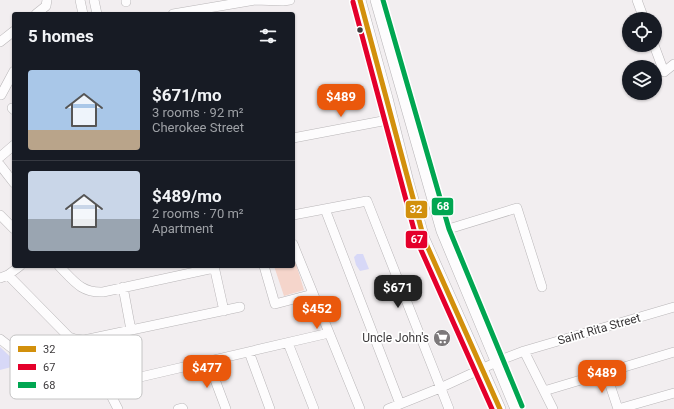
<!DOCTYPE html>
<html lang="en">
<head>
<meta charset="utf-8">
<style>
  body { margin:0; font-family:Roboto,sans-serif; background:#242831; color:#f1f3f6; height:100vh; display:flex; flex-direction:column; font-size:15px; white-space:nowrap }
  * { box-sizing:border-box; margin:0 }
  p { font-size:13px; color:#9ea1a6 }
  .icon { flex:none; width:22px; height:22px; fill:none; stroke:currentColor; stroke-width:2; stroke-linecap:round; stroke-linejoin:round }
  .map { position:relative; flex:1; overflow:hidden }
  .drawer { position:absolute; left:12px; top:12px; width:283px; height:256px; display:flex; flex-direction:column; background:#171b24; border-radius:4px; box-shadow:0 1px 3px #0004 }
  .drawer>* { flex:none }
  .fabs { position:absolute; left:622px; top:12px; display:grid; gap:8px }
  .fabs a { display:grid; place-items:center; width:40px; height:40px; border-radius:50%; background:#171b24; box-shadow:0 1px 3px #0004; font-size:20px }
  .price { position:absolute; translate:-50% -34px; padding:0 9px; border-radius:8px; background:#ea580c; color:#fff; font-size:13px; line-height:26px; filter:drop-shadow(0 1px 2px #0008) }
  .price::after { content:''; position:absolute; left:50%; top:24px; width:12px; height:9px; margin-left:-6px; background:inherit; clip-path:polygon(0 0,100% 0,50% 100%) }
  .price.on { background:#222; color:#fff }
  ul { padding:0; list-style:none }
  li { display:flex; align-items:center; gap:12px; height:100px; padding:0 16px }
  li+li { border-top:1px solid #363941 }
  li span { display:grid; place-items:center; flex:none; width:112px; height:80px; border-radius:4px; color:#555 }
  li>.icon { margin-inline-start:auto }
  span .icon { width:48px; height:48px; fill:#fffc; stroke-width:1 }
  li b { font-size:17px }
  h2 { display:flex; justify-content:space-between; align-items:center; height:48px; padding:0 16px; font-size:17px }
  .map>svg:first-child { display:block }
  .green { fill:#f5d5cb }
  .water { fill:#d7d8f7 }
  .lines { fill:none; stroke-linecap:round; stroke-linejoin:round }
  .minor-casing { stroke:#b9b6b8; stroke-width:10 }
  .major-casing { stroke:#b9b6b8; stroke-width:12 }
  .minor { stroke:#fdfcfd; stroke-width:9 }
  .major { stroke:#fdfcfd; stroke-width:11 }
  .bus-1-casing { stroke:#fff; stroke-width:8 }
  .bus-2-casing { stroke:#fff; stroke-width:8 }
  .bus-3-casing { stroke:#fff; stroke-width:8 }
  .bus-1 { stroke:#d2900c; stroke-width:5 }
  .bus-2 { stroke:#e4002b; stroke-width:5 }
  .bus-3 { stroke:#00a651; stroke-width:5 }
  .bus-dot { fill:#3c393b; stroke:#fff; stroke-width:1.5 }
  .labels { text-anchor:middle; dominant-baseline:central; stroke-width:3.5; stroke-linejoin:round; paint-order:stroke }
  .street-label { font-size:12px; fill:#3c393b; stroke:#fff }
  .poi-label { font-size:12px; fill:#3c393b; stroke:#fff; text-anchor:end }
  .key { fill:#fff; stroke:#c4c4c4; stroke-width:1 }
  .key-label { font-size:11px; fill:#3c393b }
  .line-badge { stroke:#fff; stroke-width:1.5 }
  .badge-label { font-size:11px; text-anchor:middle; font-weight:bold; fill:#fff }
</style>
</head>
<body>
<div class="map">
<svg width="674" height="409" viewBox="0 0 674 409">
  <rect width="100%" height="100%" fill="#f2eef0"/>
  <path class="green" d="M293,254L304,290L284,296L274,266H293Z"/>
  <path class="water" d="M357,254H363L369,269L360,271L356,265L354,257Z
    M0,347L19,365L0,370Z"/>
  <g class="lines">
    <defs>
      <path id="minor" d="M80,0L83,14
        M94,0L97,14
        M126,0V2
        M637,0L644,19
        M36,14L46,6L47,0
        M173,14L255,0L283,1L290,0
        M0,42L14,31
        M654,45L664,72L674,64
        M1,95L14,71
        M12,108L14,110
        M293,138L393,119
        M0,157L14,145
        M0,165L14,183
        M325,209L400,404
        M0,215L14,229
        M293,215L367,201L449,409
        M442,231L517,208L542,287
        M293,244L360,409
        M59,266C74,281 81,293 103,292L214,268
        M214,266L224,311
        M264,266L275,304L313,294
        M8,275L69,337L75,339L84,340L240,307
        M0,278L8,275L20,266
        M123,287L131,330
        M0,339L41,371
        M288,343L314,409
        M524,351L553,409
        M249,352L270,409
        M208,361L226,409
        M96,366L118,409
        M606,373L618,409
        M106,385L329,333
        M544,391L674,352
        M178,409L182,408L183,409
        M388,409L440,388L503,359L524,351L674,307
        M618,409L674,393"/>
      <path id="major" d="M360,0L387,98L408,182L424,239L500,409
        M376,0L442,231L516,409"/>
    </defs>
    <use href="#minor" class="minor-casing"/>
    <use href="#major" class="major-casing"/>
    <use href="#minor" class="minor"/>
    <use href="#major" class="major"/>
    <defs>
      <path id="bus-1" d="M360,0L424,239L500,409"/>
      <path id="bus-2" d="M353,2L417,241L492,409"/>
      <path id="bus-3" d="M383,0L449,229L522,406"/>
    </defs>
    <use href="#bus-1" class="bus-1-casing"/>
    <use href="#bus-2" class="bus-2-casing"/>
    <use href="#bus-3" class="bus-3-casing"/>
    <use href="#bus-1" class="bus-1"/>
    <use href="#bus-2" class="bus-2"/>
    <use href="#bus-3" class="bus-3"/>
  </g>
  <defs>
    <symbol id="supermarket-disc" viewBox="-11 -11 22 22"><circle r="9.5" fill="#7c787a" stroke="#fff"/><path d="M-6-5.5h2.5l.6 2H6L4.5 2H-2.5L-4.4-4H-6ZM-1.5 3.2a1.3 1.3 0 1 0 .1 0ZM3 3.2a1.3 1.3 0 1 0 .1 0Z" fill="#fff"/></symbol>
  </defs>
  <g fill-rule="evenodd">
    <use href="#supermarket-disc" x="432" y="328" width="20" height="20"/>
  </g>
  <circle class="bus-dot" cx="360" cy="30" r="3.5"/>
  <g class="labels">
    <g class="street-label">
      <text transform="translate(599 329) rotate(-16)">Saint Rita Street</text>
    </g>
    <g class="poi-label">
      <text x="429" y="338">Uncle John's</text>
    </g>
  </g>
  <rect x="10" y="335" width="132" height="64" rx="6" class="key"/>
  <rect x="18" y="346" width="18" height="6" fill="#d2900c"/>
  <rect x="18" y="364" width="18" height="6" fill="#e4002b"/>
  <rect x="18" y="382" width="18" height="6" fill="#00a651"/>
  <g class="key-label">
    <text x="43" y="353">32</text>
    <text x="43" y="371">67</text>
    <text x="43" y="389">68</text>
  </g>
  <g class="line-badge">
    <rect x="431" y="197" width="23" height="19" rx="4" fill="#00a651"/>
    <rect x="405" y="200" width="23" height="19" rx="4" fill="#d2900c"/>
    <rect x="405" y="230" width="23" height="19" rx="4" fill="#e4002b"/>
  </g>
  <g class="badge-label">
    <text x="443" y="210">68</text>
    <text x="416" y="213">32</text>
    <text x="417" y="243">67</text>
  </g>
</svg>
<div class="fabs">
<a><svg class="icon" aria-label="locate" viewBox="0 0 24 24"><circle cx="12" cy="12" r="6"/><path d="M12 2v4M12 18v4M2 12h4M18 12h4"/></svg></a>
<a><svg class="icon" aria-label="layers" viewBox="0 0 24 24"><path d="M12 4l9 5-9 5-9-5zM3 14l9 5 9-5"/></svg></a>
</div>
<b class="price" style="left:341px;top:118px">$489</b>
<b class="price on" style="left:398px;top:309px">$671</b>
<b class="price" style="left:317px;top:330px">$452</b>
<b class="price" style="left:207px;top:389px">$477</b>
<b class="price" style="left:602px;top:394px">$489</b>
<section class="drawer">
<h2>5 homes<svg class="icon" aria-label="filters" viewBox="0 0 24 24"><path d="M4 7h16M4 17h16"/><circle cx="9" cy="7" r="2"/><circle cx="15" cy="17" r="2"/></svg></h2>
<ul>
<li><span style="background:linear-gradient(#a9c7e8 75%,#b9a48a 0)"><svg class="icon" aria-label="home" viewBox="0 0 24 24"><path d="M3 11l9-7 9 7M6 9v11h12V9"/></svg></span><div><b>$671/mo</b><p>3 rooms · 92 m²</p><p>Cherokee Street</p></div></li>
<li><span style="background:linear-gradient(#c9d6e8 60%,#9aa5b1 0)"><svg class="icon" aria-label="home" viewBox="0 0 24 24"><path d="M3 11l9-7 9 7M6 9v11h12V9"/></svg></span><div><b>$489/mo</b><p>2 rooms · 70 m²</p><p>Apartment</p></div></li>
</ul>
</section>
</div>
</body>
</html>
